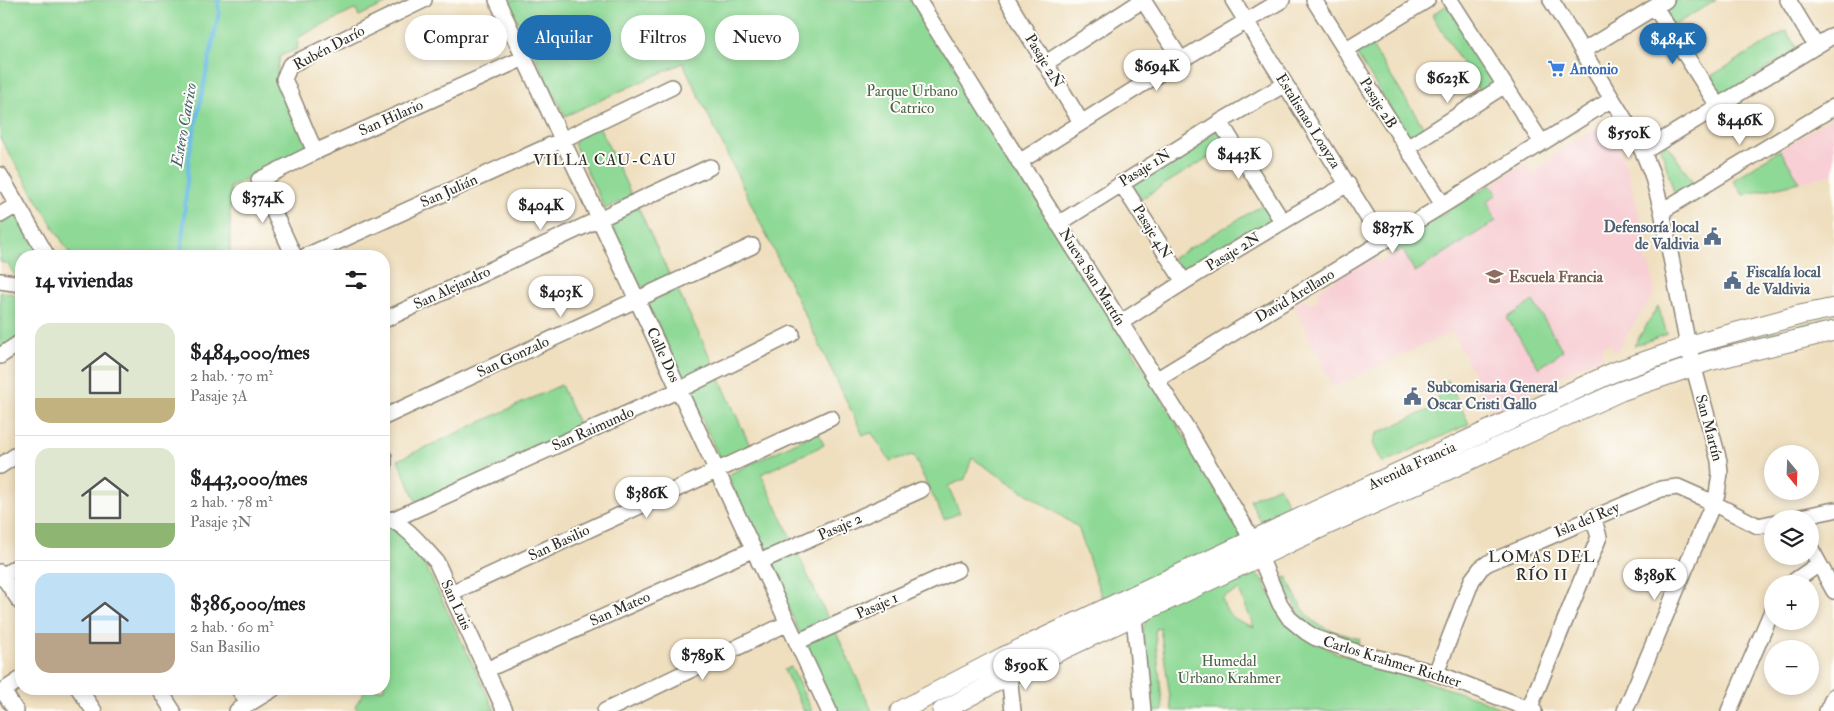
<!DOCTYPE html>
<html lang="es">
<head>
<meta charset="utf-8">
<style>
  body { margin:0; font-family:"IM FELL Double Pica",serif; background:#f6f6f6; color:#202124; height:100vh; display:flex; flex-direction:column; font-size:19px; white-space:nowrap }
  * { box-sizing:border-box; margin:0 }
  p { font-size:16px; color:#757577 }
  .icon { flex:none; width:28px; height:28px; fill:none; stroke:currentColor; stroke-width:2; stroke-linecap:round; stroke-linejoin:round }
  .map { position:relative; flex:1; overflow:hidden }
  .panel { position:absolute; left:15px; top:250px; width:375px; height:445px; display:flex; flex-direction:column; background:#fff; border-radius:20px; box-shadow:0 2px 8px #0003 }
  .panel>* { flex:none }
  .top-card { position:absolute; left:405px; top:15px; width:475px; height:45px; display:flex; gap:10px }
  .needle { width:32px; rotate:161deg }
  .buttons { position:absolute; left:1764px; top:445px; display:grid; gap:10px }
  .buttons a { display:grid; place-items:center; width:55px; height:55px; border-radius:50%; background:#fff; box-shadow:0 2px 8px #0003; font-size:25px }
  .price { position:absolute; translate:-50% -42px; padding:0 11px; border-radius:18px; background:#fff; color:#222; font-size:16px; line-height:32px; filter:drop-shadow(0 1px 2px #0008) }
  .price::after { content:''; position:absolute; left:50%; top:30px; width:15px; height:11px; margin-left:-8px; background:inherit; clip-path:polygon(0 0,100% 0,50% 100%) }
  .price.selected { background:#1f6fb2; color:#fff }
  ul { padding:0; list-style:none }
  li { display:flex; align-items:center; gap:15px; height:125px; padding:0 20px }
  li+li { border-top:1px solid #e0e0e0 }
  li span { display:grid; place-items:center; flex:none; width:140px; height:100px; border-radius:15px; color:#555 }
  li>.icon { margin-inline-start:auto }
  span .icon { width:60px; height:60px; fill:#fffc; stroke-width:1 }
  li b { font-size:21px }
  h2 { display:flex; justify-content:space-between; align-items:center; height:60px; padding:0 20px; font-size:21px }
  .tag { padding:0 18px; border-radius:22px; background:#fff; box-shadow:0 2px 8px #0003; font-size:18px; line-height:45px }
  .tag.selected { background:#1f6fb2; color:#fff }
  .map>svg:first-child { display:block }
  .built { fill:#f7cfd4 }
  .green { fill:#8fd996; stroke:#5d8260; fill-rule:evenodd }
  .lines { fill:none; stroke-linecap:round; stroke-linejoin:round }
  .stream { stroke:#6fbce9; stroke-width:4 }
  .minor-casing { stroke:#8d8575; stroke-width:18 }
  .major-casing { stroke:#8d8575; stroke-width:21 }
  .minor { stroke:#fff; stroke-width:15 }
  .major { stroke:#fff; stroke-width:19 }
  .labels { text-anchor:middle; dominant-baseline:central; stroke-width:4; stroke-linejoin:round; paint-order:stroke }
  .street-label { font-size:15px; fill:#2b2b2b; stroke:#fdfcf7 }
  .shop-label { font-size:15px; font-weight:bold; fill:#366cbe; stroke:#fdfcf7; text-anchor:start }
  .park-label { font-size:15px; fill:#495f4b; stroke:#fdfcf7 }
  .service-label { font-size:15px; font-weight:bold; fill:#4e5e75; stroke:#fdfcf7; text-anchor:start }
  .education-label { font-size:15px; font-weight:bold; fill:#785e54; stroke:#fdfcf7; text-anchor:start }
  .water-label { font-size:16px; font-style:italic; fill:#435e6e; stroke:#fdfcf7 }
  .neighbourhood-label { font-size:16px; letter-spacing:1px; fill:#2b2b2b; stroke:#fdfcf7 }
</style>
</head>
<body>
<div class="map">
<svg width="1834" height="711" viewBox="0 0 1834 711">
  <rect width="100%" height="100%" fill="#fdfcf7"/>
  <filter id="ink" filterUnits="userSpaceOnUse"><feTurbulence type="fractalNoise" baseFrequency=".02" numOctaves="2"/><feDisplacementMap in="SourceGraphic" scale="10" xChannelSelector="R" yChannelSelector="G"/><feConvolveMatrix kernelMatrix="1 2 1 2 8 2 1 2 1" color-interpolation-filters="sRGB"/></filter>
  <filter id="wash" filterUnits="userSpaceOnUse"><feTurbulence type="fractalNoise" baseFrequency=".0096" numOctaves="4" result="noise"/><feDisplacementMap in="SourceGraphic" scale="20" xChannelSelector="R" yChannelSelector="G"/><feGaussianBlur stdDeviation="1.12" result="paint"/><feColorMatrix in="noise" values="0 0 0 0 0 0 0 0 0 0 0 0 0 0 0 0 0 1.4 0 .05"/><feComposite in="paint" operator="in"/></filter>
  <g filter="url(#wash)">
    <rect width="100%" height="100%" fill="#efdfbf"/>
    <path class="built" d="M1834,116V174L1800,182L1780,150Z
      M1600,126L1616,145L1627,168L1647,245L1641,246L1646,263H1649L1655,292L1617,350L1613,351L1611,344L1601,346L1603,356L1577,368L1493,412L1452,332L1333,387L1294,305L1304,298L1310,304L1319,299L1317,291L1374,256L1379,263L1387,258L1395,254L1393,245L1525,164L1531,173L1553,159L1551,156Z"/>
    <path class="green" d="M0,0H394L359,16L356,9L299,37L297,49L280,56L276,78L309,149L230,187L231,204L230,209V256H71L0,138Z
      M507,0H913L1130,346L1240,530V539L1219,586L1250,572L1261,577L1283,619L1331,651L1477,698L1507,711H1172L1160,627L1156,629L1155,632L1163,711H1152L1143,630L1146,620L1016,662L1018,657L1103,601L1078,527L972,458L965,479L948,486L960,513L944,519L913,455L890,461L872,433L863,435L683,63L565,116ZM1239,590L1254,627C1239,622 1225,616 1222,598Z
      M1676,0H1716L1673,26L1662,8Z
      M1447,5L1496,82L1480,92L1432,15Z
      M1786,31L1797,49L1720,99L1706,79Z
      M1369,42L1426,131L1411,140L1355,52Z
      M599,126L632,196L605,209L574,144L577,136Z
      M1220,129L1230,144L1141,199L1130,184Z
      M1667,144L1694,184L1675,196L1661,148Z
      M1780,150L1800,182L1743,195L1733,180Z
      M1490,185L1497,194L1487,201L1496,221L1415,272L1402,249L1395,254L1393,245Z
      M1266,203L1277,220L1185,275L1173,258Z
      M638,207L670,276L645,288L640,285L612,226L614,219Z
      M15,215L41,256H21V278L17,279L8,264L0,262V224Z
      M677,289L714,365L692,377H682L649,307L652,300Z
      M0,292L21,295V336L0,350Z
      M1533,301L1563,351L1539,368L1507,318Z
      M1658,306L1667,334L1634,346Z
      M1834,316V323L1707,356L1704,351Z
      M719,377L751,448L728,460L720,459L689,391Z
      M1448,380L1469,424L1383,463L1373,444L1376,434L1441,404L1433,387Z
      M561,385L580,428L422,502L416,501L398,460Z
      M818,432L824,445L761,474L794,544L762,553L729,479L730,474Z
      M1279,486L1290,508L1261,522L1250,500Z
      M400,512L495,711H358L355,706L366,689H384V521Z
      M796,550L830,623L801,636L768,564Z
      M1287,577C1295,595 1303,616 1321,626C1333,632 1347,635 1360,639L1358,643C1346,640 1332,637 1321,632C1300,622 1292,599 1282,579Z
      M835,630L872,711H837L804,645Z
      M791,667L812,711H804L784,670Z"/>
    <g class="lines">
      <path class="stream" d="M181,256L189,156L219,12L218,0"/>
    </g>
  </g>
  <g filter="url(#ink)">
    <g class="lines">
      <defs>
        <path id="minor" d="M497,0L829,711
          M918,0L1188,430L1244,525L1260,557L1280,604L1290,619L1306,632L1316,638L1359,653L1436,673L1534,711
          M1007,0L1081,122
          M1143,0L1181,60
          M1233,0L1383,242
          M1314,0L1443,205
          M1450,0L1542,143
          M1551,0L1625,120L1643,152L1652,174L1662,211L1688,346L1719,461L1720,473L1717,494L1625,711
          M1788,0L1816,46
          M1655,7L1718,106
          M1345,50L1427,0
          M1583,51L1666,0
          M1046,63L1143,0
          M1220,122L1282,221
          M1407,148L1505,85
          M315,152L284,79L290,65L424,0
          M1643,152L1834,35
          M1019,162L1181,60L1282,0
          M0,175L47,256
          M1121,183L1184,282
          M1662,211L1834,107
          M0,215L17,205
          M1058,224L1220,122L1285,84
          M294,256L259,180L315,152L524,58
          M306,256L562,140L672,87
          M0,281L21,284
          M384,320L710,167
          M1120,323C1195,274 1270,228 1348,184
          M0,356L21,342
          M1156,380L1443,205L1612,99
          M384,417L752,246
          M384,457V469
          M0,466L21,452
          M385,518C404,522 423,547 436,561L505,711
          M1791,519L1834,510
          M392,520L679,390L792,334
          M1810,547L1834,591
          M759,562L921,490
          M0,572L21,603
          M0,578L21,564
          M1790,584L1819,564
          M451,593L831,418
          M1134,616L1143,711
          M797,642L957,570
          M1006,666L1009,675L1013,711
          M486,670L754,549
          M1436,673L1472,580L1481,568L1488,563L1661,489L1678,487L1705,499L1758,526L1772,523
          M79,689L94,711
          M159,689L173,711
          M239,689L248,704
          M3,691L16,711
          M0,693L21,679
          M1529,709L1599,537L1593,517
          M237,711L273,689
          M605,711L788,623
          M1729,711L1772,611
          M1827,711L1834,696"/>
        <path id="major" d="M900,711L1003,657L1147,589L1614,372L1704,341L1800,315L1834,308
          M942,711L1009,675L1325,526L1621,391L1709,361L1834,331"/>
      </defs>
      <use href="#minor" class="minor-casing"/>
      <use href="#major" class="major-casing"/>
      <use href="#minor" class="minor"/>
      <use href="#major" class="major"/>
    </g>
  </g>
  <defs>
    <symbol id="supermarket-bare" viewBox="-9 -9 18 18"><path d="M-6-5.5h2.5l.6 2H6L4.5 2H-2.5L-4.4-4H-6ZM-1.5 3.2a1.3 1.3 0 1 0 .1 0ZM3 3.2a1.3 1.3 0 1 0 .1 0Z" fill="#3f7fe0" stroke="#fdfcf7" stroke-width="2.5" paint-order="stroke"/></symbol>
    <symbol id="civic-bare" viewBox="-9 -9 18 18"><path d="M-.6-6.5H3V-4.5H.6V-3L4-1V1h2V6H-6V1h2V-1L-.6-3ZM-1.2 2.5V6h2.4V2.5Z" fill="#5c6f8a" stroke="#fdfcf7" stroke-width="2.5" paint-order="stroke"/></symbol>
    <symbol id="school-bare" viewBox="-9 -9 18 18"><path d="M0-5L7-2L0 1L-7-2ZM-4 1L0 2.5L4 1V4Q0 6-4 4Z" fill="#8d6e63" stroke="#fdfcf7" stroke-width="2.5" paint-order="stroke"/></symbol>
  </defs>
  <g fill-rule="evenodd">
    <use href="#supermarket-bare" x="1544" y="56" width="25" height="25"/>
    <use href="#civic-bare" x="1700" y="224" width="25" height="25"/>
    <use href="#school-bare" x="1482" y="264" width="25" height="25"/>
    <use href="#civic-bare" x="1720" y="268" width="25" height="25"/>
    <use href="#civic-bare" x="1400" y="384" width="25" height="25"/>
  </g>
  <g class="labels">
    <g class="street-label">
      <text transform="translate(329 48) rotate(-28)">Rubén Darío</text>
      <text transform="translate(1044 61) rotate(59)">Pasaje 2Ñ</text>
      <text transform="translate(1378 103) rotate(58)">Pasaje 2B</text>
      <text transform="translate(391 118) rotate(-24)">San Hilario</text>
      <text transform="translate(1308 121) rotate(58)">Estalisnao Loayza</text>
      <text transform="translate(1145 168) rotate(-32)">Pasaje 1N</text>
      <text transform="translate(449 191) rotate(-24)">San Julián</text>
      <text transform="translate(1152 232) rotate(58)">Pasaje 4N</text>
      <text transform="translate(1233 252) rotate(-31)">Pasaje 2N</text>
      <text transform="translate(1092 277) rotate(58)">Nueva San Martín</text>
      <text transform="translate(452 288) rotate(-25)">San Alejandro</text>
      <text transform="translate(1295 296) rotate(-31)">David Arellano</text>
      <text transform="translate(663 355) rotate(65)">Calle Dos</text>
      <text transform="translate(513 357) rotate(-25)">San Gonzalo</text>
      <text transform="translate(1709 428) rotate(75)">San Martín</text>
      <text transform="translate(593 429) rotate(-24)">San Raimundo</text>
      <text transform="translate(1412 466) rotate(-25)">Avenida Francia</text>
      <text transform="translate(1587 520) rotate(-23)">Isla del Rey</text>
      <text transform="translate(840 527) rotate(-24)">Pasaje 2</text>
      <text transform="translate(559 543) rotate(-25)">San Basilio</text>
      <text transform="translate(456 605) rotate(65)">San Luis</text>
      <text transform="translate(877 606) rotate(-24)">Pasaje 1</text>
      <text transform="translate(620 609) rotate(-24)">San Mateo</text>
      <text transform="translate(1392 662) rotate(17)">Carlos Krahmer Richter</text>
    </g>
    <g class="shop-label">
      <text x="1570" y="69">Antonio</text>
    </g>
    <g class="park-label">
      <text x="912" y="91">Parque Urbano<tspan x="912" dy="17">Catrico</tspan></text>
      <text x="1229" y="661">Humedal<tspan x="1229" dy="17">Urbano Krahmer</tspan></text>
    </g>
    <g class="service-label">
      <text x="1699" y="227" text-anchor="end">Defensoría local<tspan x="1699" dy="17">de Valdivia</tspan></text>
      <text x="1746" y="272">Fiscalía local<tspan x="1746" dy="17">de Valdivia</tspan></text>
      <text x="1427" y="387">Subcomisaria General<tspan x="1427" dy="17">Oscar Cristi Gallo</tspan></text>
    </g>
    <g class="education-label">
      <text x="1509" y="277">Escuela Francia</text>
    </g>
    <g class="water-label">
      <text transform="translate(184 125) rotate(-80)">Estero Catrico</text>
    </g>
    <g class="neighbourhood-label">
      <text x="605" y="160">VILLA CAU-CAU</text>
      <text x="1542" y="557">LOMAS DEL<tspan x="1542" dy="18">RÍO II</tspan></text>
    </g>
  </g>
</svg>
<div class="buttons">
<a><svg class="needle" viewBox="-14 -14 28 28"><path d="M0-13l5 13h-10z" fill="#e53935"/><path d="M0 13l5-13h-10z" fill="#757577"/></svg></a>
<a><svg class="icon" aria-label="layers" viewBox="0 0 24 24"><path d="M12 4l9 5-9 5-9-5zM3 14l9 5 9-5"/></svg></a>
<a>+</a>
<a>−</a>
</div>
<b class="price selected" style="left:1673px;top:65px">$484K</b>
<b class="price" style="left:1157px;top:92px">$694K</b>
<b class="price" style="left:1448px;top:104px">$623K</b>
<b class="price" style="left:1740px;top:146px">$446K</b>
<b class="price" style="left:1629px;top:159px">$550K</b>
<b class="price" style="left:1239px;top:180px">$443K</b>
<b class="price" style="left:263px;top:224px">$374K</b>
<b class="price" style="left:541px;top:231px">$404K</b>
<b class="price" style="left:1393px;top:254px">$837K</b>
<b class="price" style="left:561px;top:318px">$403K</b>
<b class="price" style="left:647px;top:519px">$386K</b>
<b class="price" style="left:1655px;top:601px">$389K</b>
<b class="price" style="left:703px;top:681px">$789K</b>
<b class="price" style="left:1026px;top:691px">$590K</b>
<div class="top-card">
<a class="tag">Comprar</a>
<a class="tag selected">Alquilar</a>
<a class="tag">Filtros</a>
<a class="tag">Nuevo</a>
</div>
<section class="panel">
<h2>14 viviendas<svg class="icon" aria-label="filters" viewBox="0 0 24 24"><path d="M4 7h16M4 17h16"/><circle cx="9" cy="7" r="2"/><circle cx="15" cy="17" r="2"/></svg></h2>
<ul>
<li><span style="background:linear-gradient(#dfe7d0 75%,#c2b280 0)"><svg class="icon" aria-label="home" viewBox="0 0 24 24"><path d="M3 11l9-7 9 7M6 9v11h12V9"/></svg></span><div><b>$484,000/mes</b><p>2 hab. · 70 m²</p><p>Pasaje 3A</p></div></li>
<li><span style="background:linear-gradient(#dfe7d0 75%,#8fb573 0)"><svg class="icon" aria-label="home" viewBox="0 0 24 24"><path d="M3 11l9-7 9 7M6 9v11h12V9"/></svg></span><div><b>$443,000/mes</b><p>2 hab. · 78 m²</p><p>Pasaje 3N</p></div></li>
<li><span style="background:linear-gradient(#bfe0f5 60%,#b9a48a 0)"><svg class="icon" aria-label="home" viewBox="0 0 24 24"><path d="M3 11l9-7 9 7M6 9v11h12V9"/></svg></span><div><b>$386,000/mes</b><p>2 hab. · 60 m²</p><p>San Basilio</p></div></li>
</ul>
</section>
</div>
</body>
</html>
